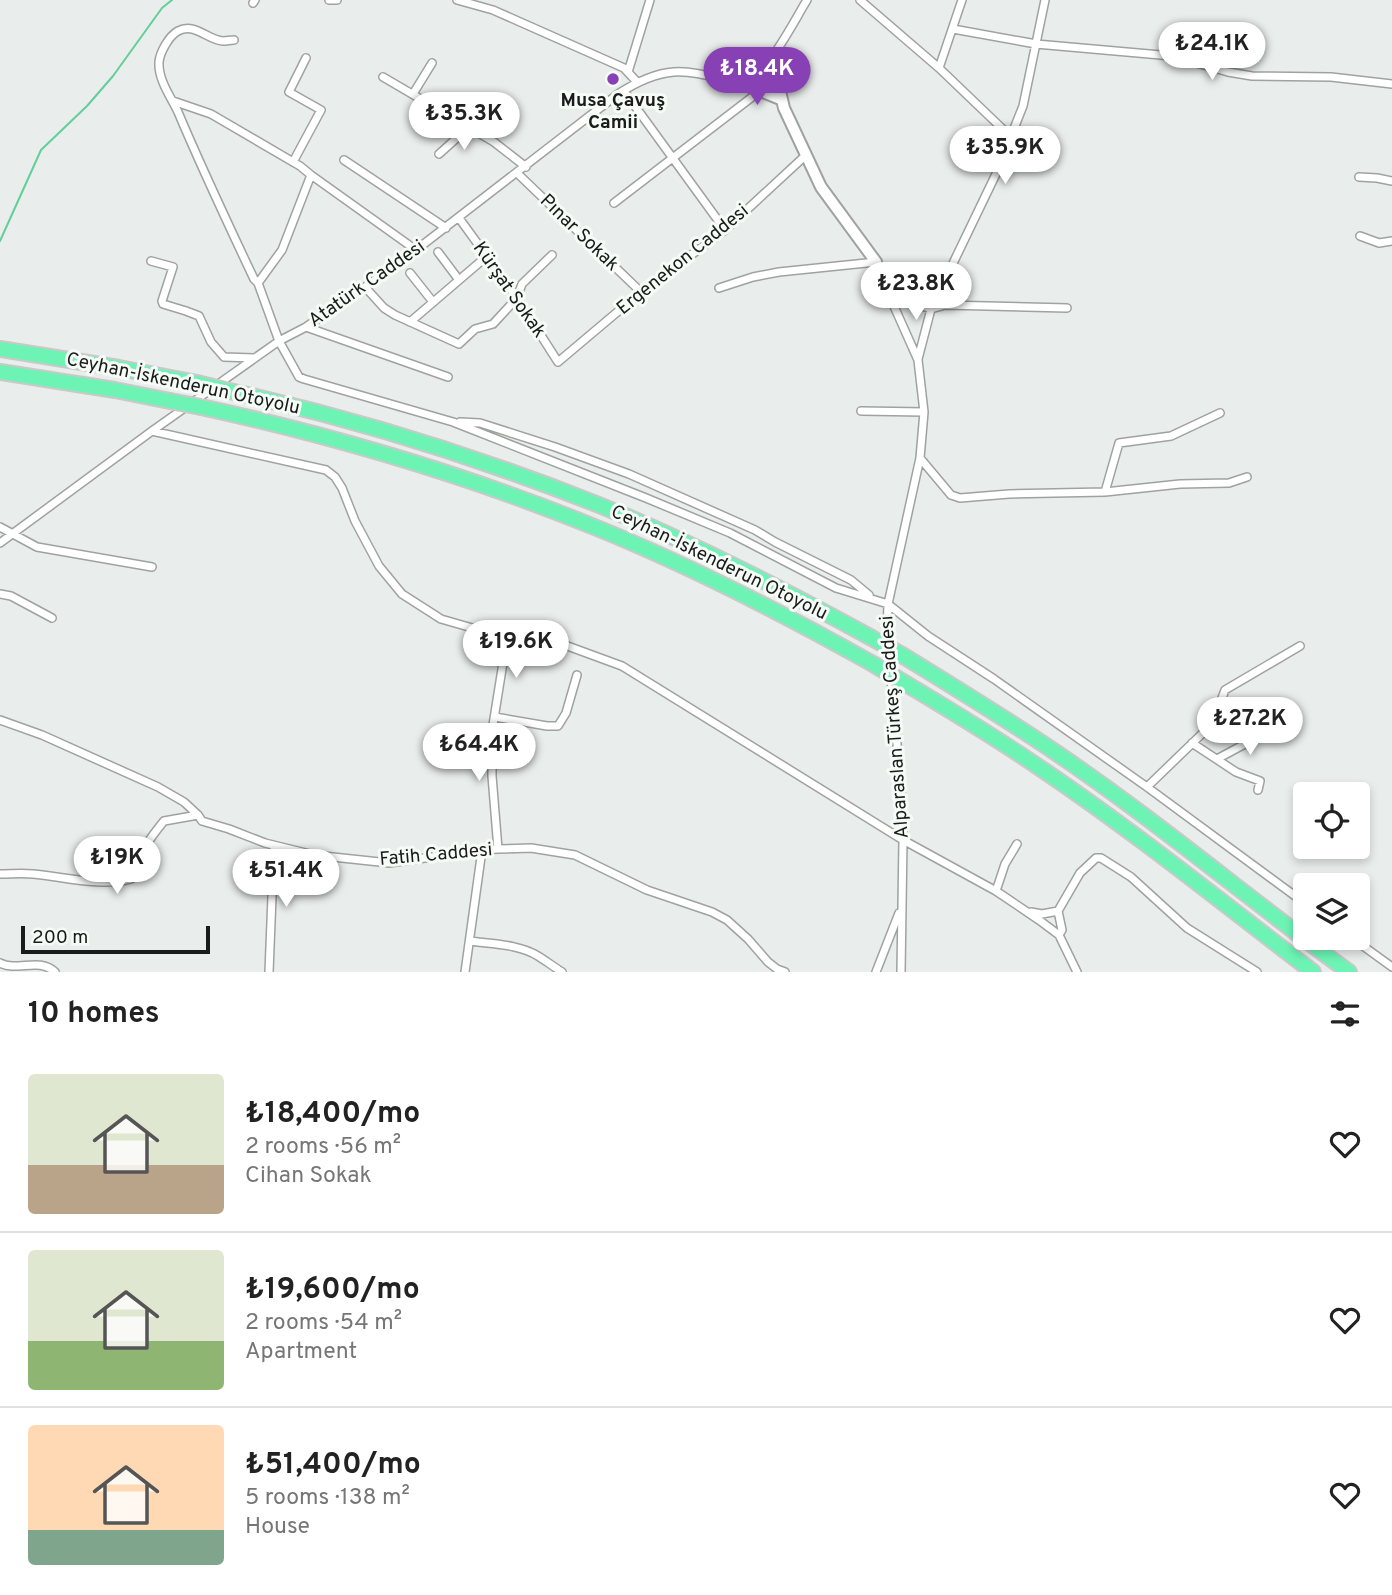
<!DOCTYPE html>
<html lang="en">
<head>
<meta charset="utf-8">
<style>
  body { margin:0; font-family:Overpass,sans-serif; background:#f6f6f6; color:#222; height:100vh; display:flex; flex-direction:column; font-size:26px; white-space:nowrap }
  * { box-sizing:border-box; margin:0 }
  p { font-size:23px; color:#767676 }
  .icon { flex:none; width:38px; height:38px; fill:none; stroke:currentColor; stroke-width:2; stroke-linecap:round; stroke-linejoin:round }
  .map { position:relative; height:972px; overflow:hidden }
  .panel { display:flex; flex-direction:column; background:#fff; flex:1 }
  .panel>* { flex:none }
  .tools { position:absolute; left:1293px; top:782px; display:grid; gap:14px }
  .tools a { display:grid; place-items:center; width:77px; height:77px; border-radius:7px; background:#fff; box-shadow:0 4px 10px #0003; font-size:35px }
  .scale { position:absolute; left:21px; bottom:18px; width:189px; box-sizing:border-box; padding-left:7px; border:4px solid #1a1c1b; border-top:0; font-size:19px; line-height:24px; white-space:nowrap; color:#1a1c1b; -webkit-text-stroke:5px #f6fbf8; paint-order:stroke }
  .price { position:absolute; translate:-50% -60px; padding:0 16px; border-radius:24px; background:#fff; color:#222; font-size:23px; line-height:46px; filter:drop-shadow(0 2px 4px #0008) }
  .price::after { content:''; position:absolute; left:50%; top:42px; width:21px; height:16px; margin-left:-10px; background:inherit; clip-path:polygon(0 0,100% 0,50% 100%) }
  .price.current { background:#8841b4; color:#fff }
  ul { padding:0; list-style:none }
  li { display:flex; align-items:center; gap:21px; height:175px; padding:0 28px }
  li+li { border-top:2px solid #e0e0e0 }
  li span { display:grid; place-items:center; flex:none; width:196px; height:140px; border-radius:7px; color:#555 }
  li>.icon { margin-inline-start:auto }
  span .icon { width:84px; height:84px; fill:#fffc; stroke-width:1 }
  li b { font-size:30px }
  h2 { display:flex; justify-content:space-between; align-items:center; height:84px; padding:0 28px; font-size:30px }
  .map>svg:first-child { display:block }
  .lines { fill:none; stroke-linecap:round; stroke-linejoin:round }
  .stream { stroke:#61cf9a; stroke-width:2 }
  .street-casing { stroke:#9fa3a0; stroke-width:10 }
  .secondary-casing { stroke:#9fa3a0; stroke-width:14 }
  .highway-casing { stroke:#c8c9c8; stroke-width:18 }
  .street { stroke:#fff; stroke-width:7 }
  .secondary { stroke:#fff; stroke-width:10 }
  .highway { stroke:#6df4b4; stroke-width:14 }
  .highway-bridge-casing { stroke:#c8c9c8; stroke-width:18; stroke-linecap:butt }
  .highway-bridge { stroke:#6df4b4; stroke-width:14 }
  .poi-dot { fill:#8841b4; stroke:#f6fbf8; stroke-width:2.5 }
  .labels { text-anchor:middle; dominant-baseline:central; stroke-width:6; stroke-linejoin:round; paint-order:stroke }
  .poi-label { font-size:19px; font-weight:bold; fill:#1a1c1b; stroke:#f6fbf8 }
  .street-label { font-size:19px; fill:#1a1c1b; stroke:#f6fbf8 }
</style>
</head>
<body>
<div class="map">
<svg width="1392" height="972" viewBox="0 0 1392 972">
  <rect width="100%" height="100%" fill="#e9edeb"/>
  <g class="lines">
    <path class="stream" d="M0,241L41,150L87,106L113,76L162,8L172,0"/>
    <defs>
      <path id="street" d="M329,0H337
        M457,0L493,10L624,68L637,82
        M860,0L939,68L1011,137
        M253,3L255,0
        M953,29L1036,44L1172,56L1228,72L1252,76L1331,77L1392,84
        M234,40C230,40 227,41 223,41C207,40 195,22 178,31C169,36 160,52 159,62C158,80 171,97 178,112C202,169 228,224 254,279L258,283L279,341L299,377L304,379L453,422L646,498L730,533L836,588L888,604L928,636L994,679L1147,787L1306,904
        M939,68L962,0
        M628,72L650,0
        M383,77L494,142L526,167
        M624,91L725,230
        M413,94L432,63
        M173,101L211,114L300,166L311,175L416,250
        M439,154L469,127
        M344,160L446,228
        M293,162L321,110L289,92L306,58
        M517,173L641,292
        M1359,177L1377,178L1392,181
        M614,203L760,91
        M459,218L517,298L558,362L641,292L725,230L806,155
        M1360,236L1379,243L1392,241
        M438,252L459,280
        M151,261L173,267L162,301L163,304L186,311L199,316L211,342L224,357L254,358
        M410,273L433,302
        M258,283L282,250L311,175
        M365,287L384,308L395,315L459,344L475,329L493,324L517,298L522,284L552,255
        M719,288L753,277L779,272L876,262
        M889,295L918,360L924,412L920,458L888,604L887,633L901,788L903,840L901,972
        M889,295L931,309L945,305L1067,308
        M410,322L486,257
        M306,327L448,377
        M918,359L931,309L996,174L1023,106L1045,0
        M861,411L924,412
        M460,422L480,423L555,447L629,474L755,530L775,542L851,580L869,595
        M152,431L326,470L335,477L342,488L355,521L379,566L402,594L441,619L507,638L562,644L622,666L903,840L996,891L1039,920L1059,935L1077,972
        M920,458L951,495L960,498L1009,494L1105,492L1119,443L1171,436L1220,413
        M1105,492L1180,484L1229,483L1247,477
        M0,527L37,547L152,567
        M0,543L152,431L279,341L306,327L365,287L416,250L618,94C671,60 690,72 746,85C773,63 789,30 807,0
        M0,594L11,596L52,618
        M495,717L547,726H558L566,713L577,675
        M0,720L42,735L158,787L184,802L198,815L202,821L229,829L265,843L314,855L389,863L482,850L498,849L531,848L575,855L647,890L712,912L727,920L748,939L768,962L777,969L785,972
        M1192,743L1236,772L1260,781L1258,790
        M1217,759L1269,731
        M1147,787L1207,729L1216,714L1225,690L1300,646
        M498,849L492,776V731L507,638
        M0,874C11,874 22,873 33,874C65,877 100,887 131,879C137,856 150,838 164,821L198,815
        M996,891L1005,864L1017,844
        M1031,912L1042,914L1058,911
        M1059,935L1062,930L1058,911L1080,873L1096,858H1101L1131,877L1187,928L1257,972
        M1352,938L1392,967
        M470,941C491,944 519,944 538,956C546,961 554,967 562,972
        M0,963C17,972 39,957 55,972
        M269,972L274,846
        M465,972L482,850
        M876,972L899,913"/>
      <path id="secondary" d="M772,57L784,108L821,187L876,262L889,295
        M746,85L780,99"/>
      <path id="highway" d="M0,349L119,368L197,383
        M0,372L115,390L170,401
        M225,390C353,418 478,457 599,505C693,543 782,589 870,637
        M201,407C334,436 466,475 592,526C689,565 782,613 873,664
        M902,655C954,687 1005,718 1055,752C1157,821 1250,900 1349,972
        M903,682C950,710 998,739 1043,770C1136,833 1224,904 1313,972"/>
    </defs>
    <use href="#street" class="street-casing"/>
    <use href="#secondary" class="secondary-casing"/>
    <use href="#highway" class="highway-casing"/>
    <use href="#street" class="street"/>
    <use href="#secondary" class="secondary"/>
    <use href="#highway" class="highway"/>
    <defs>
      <path id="highway-bridge" d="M197,383L225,390
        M170,401L201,407
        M870,637L902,655
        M873,664L903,682"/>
    </defs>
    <use href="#highway-bridge" class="highway-bridge-casing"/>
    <use href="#highway-bridge" class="highway-bridge"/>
  </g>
  <circle class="poi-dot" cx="613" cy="79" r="7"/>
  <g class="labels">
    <g class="poi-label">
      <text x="613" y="101">Musa Çavuş<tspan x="613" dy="22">Camii</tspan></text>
    </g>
    <g class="street-label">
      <text transform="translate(579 233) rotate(44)">Pınar Sokak</text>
      <text transform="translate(683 260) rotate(-39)">Ergenekon Caddesi</text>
      <text transform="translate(367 284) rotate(-35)">Atatürk Caddesi</text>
      <text transform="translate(509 290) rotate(55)">Kürşat Sokak</text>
      <text transform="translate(183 384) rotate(12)">Ceyhan-İskenderun Otoyolu</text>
      <text transform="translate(719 563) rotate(26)">Ceyhan-İskenderun Otoyolu</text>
      <text transform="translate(895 727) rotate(-94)">Alparaslan Türkeş Caddesi</text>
      <text transform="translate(436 855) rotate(-5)">Fatih Caddesi</text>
    </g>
  </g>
</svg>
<div class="tools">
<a><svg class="icon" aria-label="locate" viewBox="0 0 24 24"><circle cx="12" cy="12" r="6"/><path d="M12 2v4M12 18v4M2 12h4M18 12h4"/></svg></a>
<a><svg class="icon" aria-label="layers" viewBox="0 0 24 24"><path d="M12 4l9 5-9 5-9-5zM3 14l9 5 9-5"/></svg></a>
</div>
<div class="scale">200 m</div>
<b class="price" style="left:1212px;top:82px">₺24.1K</b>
<b class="price current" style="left:757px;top:107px">₺18.4K</b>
<b class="price" style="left:464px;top:152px">₺35.3K</b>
<b class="price" style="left:1005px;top:186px">₺35.9K</b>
<b class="price" style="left:916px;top:322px">₺23.8K</b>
<b class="price" style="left:516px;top:680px">₺19.6K</b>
<b class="price" style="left:1250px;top:757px">₺27.2K</b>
<b class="price" style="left:479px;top:783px">₺64.4K</b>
<b class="price" style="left:117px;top:896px">₺19K</b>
<b class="price" style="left:286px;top:909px">₺51.4K</b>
</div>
<section class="panel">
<h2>10 homes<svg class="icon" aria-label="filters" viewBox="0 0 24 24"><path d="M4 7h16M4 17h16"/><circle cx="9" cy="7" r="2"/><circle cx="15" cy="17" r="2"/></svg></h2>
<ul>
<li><span style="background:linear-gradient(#dfe7d0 65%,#b9a48a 0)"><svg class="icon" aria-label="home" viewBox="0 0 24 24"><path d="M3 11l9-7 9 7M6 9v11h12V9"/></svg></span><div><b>₺18,400/mo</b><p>2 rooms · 56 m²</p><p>Cihan Sokak</p></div><svg class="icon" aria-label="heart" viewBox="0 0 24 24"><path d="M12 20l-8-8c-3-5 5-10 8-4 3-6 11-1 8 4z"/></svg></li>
<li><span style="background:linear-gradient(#dfe7d0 65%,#8fb573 0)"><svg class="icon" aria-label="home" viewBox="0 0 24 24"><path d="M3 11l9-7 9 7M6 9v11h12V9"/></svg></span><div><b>₺19,600/mo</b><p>2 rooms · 54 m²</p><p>Apartment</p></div><svg class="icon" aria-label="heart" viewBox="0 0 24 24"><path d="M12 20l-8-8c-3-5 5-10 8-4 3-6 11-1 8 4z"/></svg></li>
<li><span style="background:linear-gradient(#ffd9b3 75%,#7fa58c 0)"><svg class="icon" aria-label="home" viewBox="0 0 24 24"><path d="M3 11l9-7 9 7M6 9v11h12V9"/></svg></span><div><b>₺51,400/mo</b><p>5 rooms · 138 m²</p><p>House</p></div><svg class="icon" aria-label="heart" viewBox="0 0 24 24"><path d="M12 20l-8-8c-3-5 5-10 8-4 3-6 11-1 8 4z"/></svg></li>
</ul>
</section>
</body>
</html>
